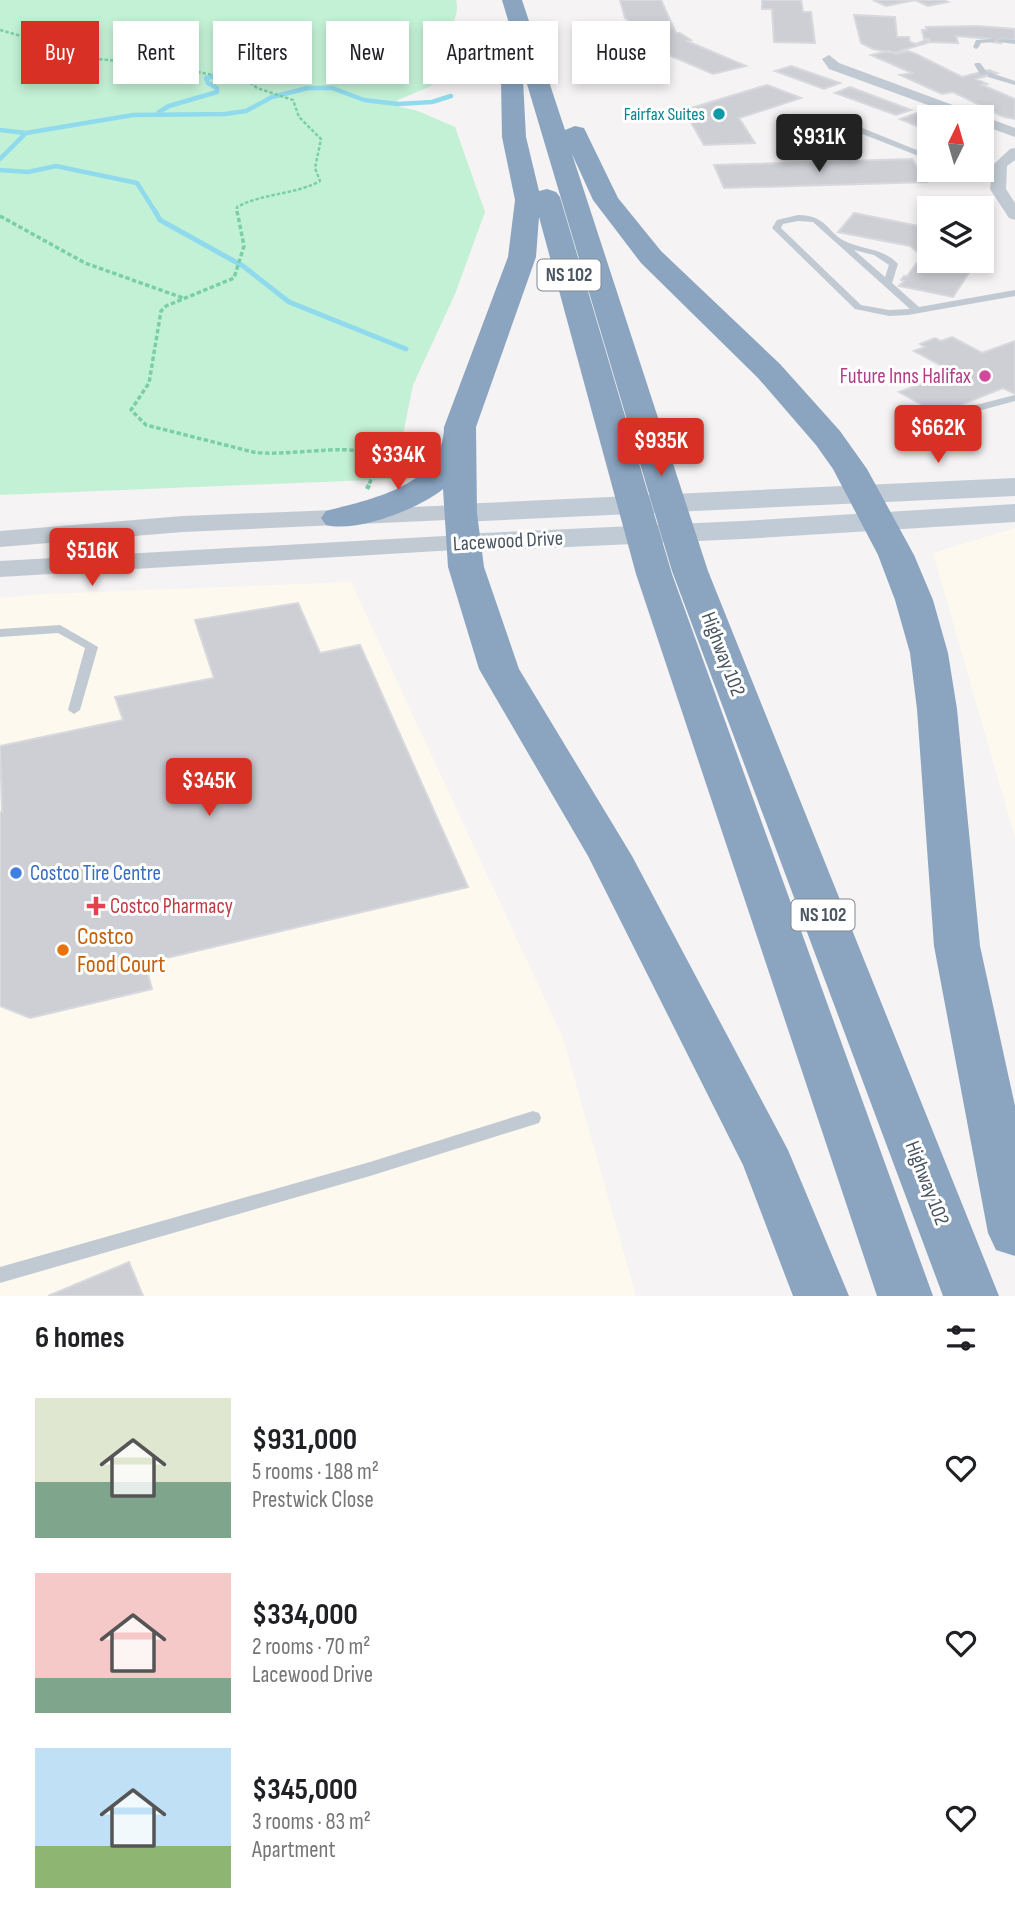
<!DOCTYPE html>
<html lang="en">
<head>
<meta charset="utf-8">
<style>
  body { margin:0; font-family:"Sofia Sans Condensed",sans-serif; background:#f2f2f2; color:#202124; height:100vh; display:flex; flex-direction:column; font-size:26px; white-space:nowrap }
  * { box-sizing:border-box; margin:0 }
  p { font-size:23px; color:#757577 }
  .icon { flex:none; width:38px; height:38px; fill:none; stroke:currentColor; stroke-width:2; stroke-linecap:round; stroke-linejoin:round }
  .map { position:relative; height:1296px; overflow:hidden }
  .details { display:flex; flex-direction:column; background:#fff; flex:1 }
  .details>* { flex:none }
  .banner { position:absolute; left:21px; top:21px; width:973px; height:63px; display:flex; gap:14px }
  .needle { width:46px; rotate:5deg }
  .controls { position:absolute; left:917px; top:105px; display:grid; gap:14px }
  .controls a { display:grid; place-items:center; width:77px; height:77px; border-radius:0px; background:#fff; box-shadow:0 4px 10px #0003; font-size:35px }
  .price { position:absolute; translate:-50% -60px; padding:0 16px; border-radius:7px; background:#d93025; color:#fff; font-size:23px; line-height:46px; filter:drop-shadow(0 2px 4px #0008) }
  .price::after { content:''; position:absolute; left:50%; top:42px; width:21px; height:16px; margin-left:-10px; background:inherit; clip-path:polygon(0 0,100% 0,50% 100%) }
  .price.selected { background:#222; color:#fff }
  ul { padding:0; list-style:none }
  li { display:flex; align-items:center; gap:21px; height:175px; padding:0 35px }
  li span { display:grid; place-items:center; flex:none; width:196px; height:140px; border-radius:0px; color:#555 }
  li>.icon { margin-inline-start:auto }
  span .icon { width:84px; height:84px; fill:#fffc; stroke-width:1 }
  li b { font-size:30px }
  h2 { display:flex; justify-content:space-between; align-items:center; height:84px; padding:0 35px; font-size:30px }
  .pill { padding:0 24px; border-radius:0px; background:#fff; box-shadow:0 4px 10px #0003; font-size:24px; line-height:63px }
  .pill.selected { background:#d93025; color:#fff }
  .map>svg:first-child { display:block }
  .commercial { fill:#fdf9ef }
  .green { fill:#c3f1d5 }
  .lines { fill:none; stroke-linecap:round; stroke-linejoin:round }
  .stream-far1 { stroke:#90daee; stroke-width:4.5 }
  .stream { stroke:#90daee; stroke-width:5 }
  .building { fill:#cdcfd5; stroke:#d7d9de; stroke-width:2 }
  .path-far2 { stroke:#7ad0a6; stroke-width:2.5; stroke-dasharray:3.5 2; stroke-linecap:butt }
  .path-far1 { stroke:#7ad0a6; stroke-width:3.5; stroke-dasharray:4.5 2.5; stroke-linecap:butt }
  .path { stroke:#7ad0a6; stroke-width:4.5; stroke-dasharray:5 3.5; stroke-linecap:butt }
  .service { fill:#c1cad2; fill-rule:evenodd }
  .minor { fill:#c1cad2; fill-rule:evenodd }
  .tertiary { fill:#c1cad2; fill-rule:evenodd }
  .secondary { fill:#c1cbd6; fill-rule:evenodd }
  .motorway { fill:#8ba5c1; fill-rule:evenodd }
  .culture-dot { fill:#0f9aa8; stroke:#fff; stroke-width:2.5 }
  .hotel-dot { fill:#d1479c; stroke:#fff; stroke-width:2.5 }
  .shop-dot { fill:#3f7fe0; stroke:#fff; stroke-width:2.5 }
  .health-dot { fill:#e0444e; stroke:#fff; stroke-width:2.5 }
  .food-dot { fill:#e8710a; stroke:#fff; stroke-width:2.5 }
  .labels { text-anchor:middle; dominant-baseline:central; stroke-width:6; stroke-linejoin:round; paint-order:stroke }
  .far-culture-label { font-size:18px; fill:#0d838f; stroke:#fff; text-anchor:end }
  .shield { fill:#fff; stroke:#808990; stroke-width:2 }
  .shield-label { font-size:19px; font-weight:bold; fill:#4a5661 }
  .hotel-label { font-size:21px; fill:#b23c85; stroke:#fff; text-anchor:end }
  .street-label { font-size:21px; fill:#4a5661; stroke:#fff }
  .shop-label { font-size:21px; fill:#366cbe; stroke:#fff; text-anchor:start }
  .health-label { font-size:21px; fill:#be3a42; stroke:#fff; text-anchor:start }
  .near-food-label { font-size:24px; fill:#c56008; stroke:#fff; text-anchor:start }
</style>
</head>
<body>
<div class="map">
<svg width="1015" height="1296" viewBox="0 0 1015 1296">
  <rect width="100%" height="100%" fill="#f5f3f3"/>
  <path class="commercial" d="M1015,528V838L933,553Z
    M351,582L563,1038L636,1296H0V598L43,594Z"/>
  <path class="green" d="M0,0H456C461,17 447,29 445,45C443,55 443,66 443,75L429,87L398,100L397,106L418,111L455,127L485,212L455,294L413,385L394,479L0,495Z"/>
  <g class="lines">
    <path class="stream-far1" d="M159,112L169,106L217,92V88L208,83L206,78L255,68L270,61L259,33L276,25
      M0,130L26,133L0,159
      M26,133L133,115L225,114L246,111L272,97L308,88H332L364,100L398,104L432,102L451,96
      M0,170L28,172L56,166L137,183L156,213"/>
    <path class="stream" d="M155,211L160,220L243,266L289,302L406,349"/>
  </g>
  <path class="building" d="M620,0H661L676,33H680L691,40L687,41L746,66L713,74L638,42L627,23L630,22L625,18Z
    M762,0H801L803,12H811L815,43L774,42L772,9H762Z
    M873,0H943L948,2L928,6L915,0L886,6Z
    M854,15L895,17L897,37H909L910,42L916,44L926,40L930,42L893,53L873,49L861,43Z
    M978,26L1015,29V40L1000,39L1001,43L992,42L991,39L956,36L958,43L930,42L929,39H924L922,30H927L926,27Z
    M889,51L896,54L908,51L916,54L962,77L989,70L997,73L976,79L987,84L982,85L1015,99V119L1004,117L953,92L942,94L900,75L912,73L871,55Z
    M791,66L840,83L824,89L775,71Z
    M767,85L801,98L739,118L755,143L704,145L684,110Z
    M850,87L911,110L896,115L835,93Z
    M917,113L929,118V131L900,119Z
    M912,159L927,182L724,188L714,165Z
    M854,213L929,228V261H977L953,297L899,286L904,281L901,280L904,276H907L922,256L910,246L838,232Z
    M952,337L982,353L1015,341V394L1003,388L938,414L899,392L953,372L914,351L925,347L920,344L935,338L941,341Z
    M298,603L320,653L360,645L468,887L145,963L152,989L30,1018L0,1006V812H2L0,746L123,720L115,697L214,678L195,620Z
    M129,1262L143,1296H48Z"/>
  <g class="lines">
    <path class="path-far2" d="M0,30L28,38L59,41L96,59L155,64L224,77L245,78L257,88L293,100L299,117L321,139L315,168L320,181C294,195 263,193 237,207V213"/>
    <path class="path-far1" d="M237,211L244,246L234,278L166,306L161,311L149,383L131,410L146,425L253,452C283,457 344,444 365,453C370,456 373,461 377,465L368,487
      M0,216L85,263L183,298"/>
    <path class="path" d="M367,489L369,485"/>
    <path class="service" d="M992,39L994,40V42L981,43L978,48L976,49L973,47L976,40Z
      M1001,39L1015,40V44L999,42V40Z
      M976,63H980L987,72L986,74H980L974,64Z
      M991,73L1015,81V85L988,77V73Z
      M834,119H840L929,155V160L834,123Z
      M982,168L999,170L1003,172C995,176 976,174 968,170Z
      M798,215C829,215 827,235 849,243C867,250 884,249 898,264L892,283L919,307L1015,290V296L908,315L889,316L855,309L772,228L777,220ZM798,221L813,222L910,309L889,310L861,305L781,228L783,224ZM854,250L874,255L889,265L885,277Z
      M1015,395V401L978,411L981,419L980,421L976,422L972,421L967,409L968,407Z
      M60,625L98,647L80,710L74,714L68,710L85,648L58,633L0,637V629Z
      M533,1111L539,1113L541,1118L539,1123L370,1176L0,1283V1267L370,1162Z"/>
    <path class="minor" d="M829,55L839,63L1015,128V137L982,125V117H961L829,69L822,59Z
      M1015,148V160L1007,166L1006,189L1015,203V220L1009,218L990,189L993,165L1010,149Z"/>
    <path class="tertiary" d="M460,505L469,507L473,513L469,519L183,532L0,547V531L183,516Z
      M462,535L472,537L476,543L472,549L0,577V561Z"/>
    <path class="secondary" d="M1015,478V496L460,522L449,519L445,513L449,507L460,504Z
      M1015,504V522L742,539L462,552L451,550L447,543L451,536L462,534L742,521Z"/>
    <path class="motorway" d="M502,0H522L565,130L575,126L584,128L618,198L661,251L780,364L840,431L867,469L914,555L933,600L948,653L957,709L980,946L1015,1106V1256L996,1250L988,1233L934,946L917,709L910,653L895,600L878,555L833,469L816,445L758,378L641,263L593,200L572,154L708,571L999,1296H943L672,571Z
      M512,73L520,75L523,80L526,137L539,191L547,189L556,192L560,197L672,574L933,1296H877L636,574L539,217L536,257L476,427L477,513L484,567L519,669L632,856L788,1150L849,1296H793L743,1165L588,856L479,669L448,567L443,489C419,509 356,533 326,525L321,518L326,511C371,499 443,486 444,427L508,257L515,200L502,137L501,80L504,75Z"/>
  </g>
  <circle class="culture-dot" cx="719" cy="114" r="7"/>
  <circle class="hotel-dot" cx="985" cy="376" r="7"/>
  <circle class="shop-dot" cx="16" cy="873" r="7"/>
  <path class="health-dot" d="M92.5 895.5h7v7h7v7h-7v7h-7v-7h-7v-7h7z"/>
  <circle class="food-dot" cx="63" cy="950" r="7"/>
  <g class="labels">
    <g class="far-culture-label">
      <text x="705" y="114">Fairfax Suites</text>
    </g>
    <g class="shield">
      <rect x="537.5" y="259.5" width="63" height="31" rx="5"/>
      <rect x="791.5" y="899.5" width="63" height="31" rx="5"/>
    </g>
    <g class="shield-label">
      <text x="569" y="275">NS 102</text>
      <text x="823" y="915">NS 102</text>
    </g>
    <g class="hotel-label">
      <text x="971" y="376">Future Inns Halifax</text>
    </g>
    <g class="street-label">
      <text transform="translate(508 541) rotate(-3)">Lacewood Drive</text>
      <text transform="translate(723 654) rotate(69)">Highway 102</text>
      <text transform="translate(927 1183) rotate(69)">Highway 102</text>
    </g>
    <g class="shop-label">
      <text x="30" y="873">Costco Tire Centre</text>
    </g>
    <g class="health-label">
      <text x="110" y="906">Costco Pharmacy</text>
    </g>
    <g class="near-food-label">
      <text x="77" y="936">Costco<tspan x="77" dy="28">Food Court</tspan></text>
    </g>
  </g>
</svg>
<div class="controls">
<a><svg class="needle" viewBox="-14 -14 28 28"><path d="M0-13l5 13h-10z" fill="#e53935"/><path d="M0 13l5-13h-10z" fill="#757577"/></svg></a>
<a><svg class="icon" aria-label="layers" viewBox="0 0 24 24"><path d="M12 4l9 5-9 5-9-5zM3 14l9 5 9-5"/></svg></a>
</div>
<b class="price selected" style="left:819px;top:174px">$931K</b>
<b class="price" style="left:938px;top:465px">$662K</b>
<b class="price" style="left:661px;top:478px">$935K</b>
<b class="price" style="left:398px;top:492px">$334K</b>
<b class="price" style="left:92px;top:588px">$516K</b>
<b class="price" style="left:209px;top:818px">$345K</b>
<div class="banner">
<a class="pill selected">Buy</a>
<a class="pill">Rent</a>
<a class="pill">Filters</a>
<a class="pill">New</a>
<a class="pill">Apartment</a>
<a class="pill">House</a>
</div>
</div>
<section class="details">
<h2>6 homes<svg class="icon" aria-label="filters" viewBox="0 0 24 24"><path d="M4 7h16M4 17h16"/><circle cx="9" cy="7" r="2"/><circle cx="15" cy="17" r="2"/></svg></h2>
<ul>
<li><span style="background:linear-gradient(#dfe7d0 60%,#7fa58c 0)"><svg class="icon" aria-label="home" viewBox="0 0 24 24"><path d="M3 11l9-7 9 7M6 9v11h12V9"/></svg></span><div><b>$931,000</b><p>5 rooms · 188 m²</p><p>Prestwick Close</p></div><svg class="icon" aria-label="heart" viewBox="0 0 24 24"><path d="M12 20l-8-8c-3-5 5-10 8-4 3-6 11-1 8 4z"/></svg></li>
<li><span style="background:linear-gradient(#f6c9c9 75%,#7fa58c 0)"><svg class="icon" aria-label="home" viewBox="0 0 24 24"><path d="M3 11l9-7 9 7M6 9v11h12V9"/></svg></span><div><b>$334,000</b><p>2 rooms · 70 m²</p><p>Lacewood Drive</p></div><svg class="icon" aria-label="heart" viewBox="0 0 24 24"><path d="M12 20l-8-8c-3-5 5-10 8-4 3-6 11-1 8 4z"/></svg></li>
<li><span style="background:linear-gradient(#bfe0f5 70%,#8fb573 0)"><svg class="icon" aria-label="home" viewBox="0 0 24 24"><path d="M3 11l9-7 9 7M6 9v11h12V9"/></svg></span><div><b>$345,000</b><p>3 rooms · 83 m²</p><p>Apartment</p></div><svg class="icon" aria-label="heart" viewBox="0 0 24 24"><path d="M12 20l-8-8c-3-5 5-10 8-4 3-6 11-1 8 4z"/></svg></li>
</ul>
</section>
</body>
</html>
